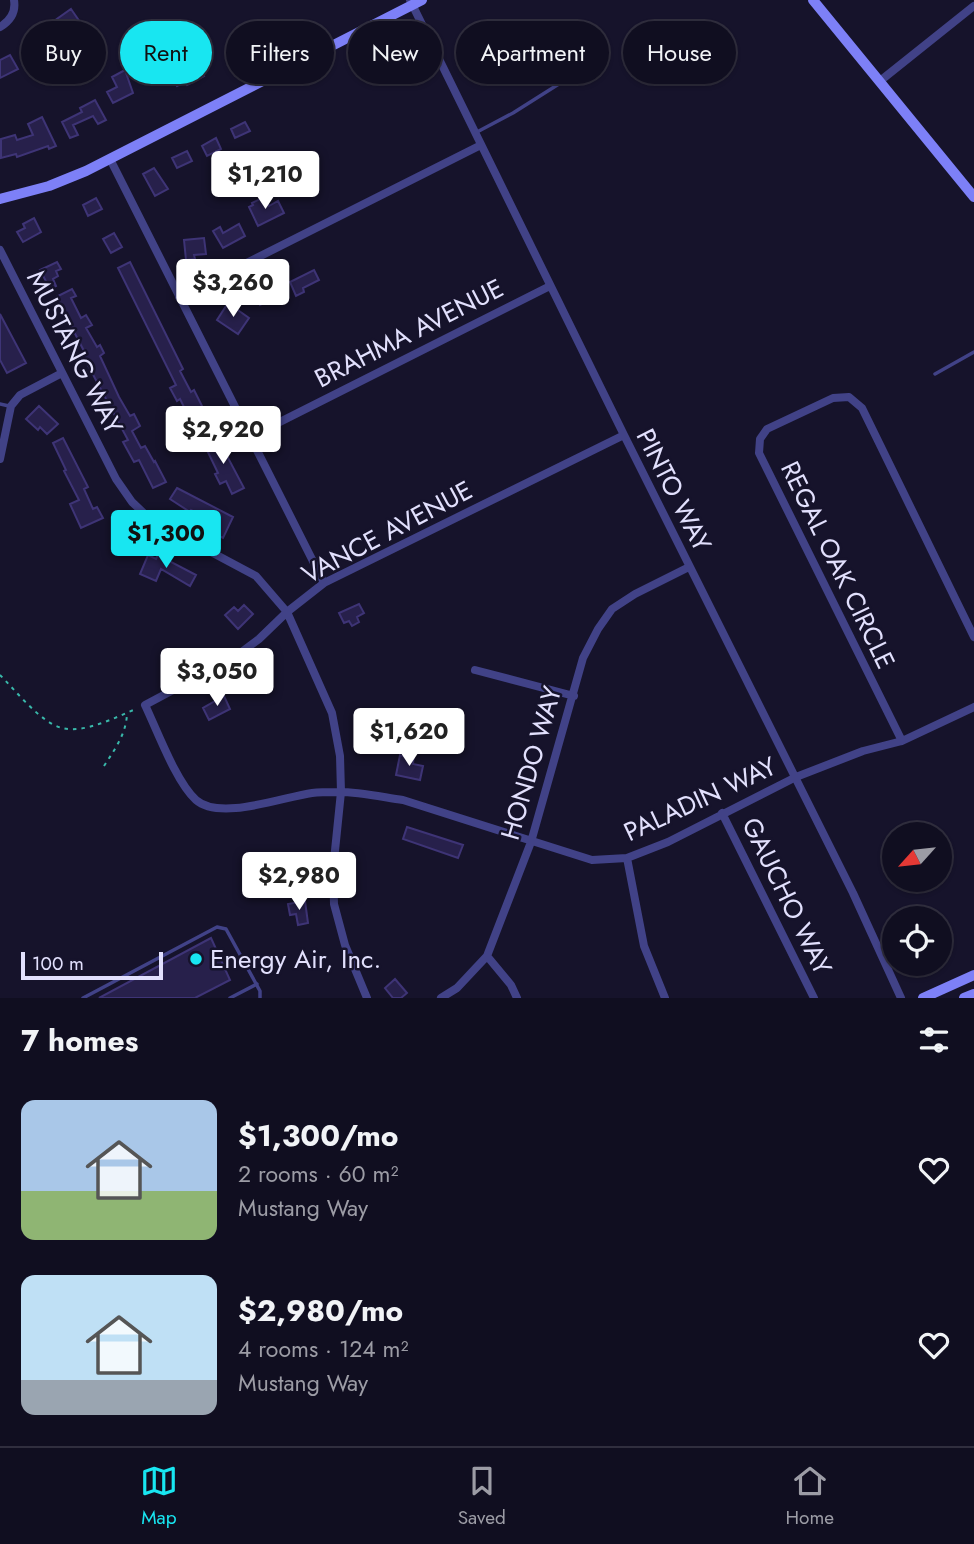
<!DOCTYPE html>
<html lang="en">
<head>
<meta charset="utf-8">
<style>
  body { margin:0; font-family:Jost,sans-serif; background:#191729; color:#f1f3f6; height:100vh; display:flex; flex-direction:column; font-size:26px; white-space:nowrap }
  * { box-sizing:border-box; margin:0 }
  p { font-size:23px; color:#9c9ca5 }
  .icon { flex:none; width:38px; height:38px; fill:none; stroke:currentColor; stroke-width:2; stroke-linecap:round; stroke-linejoin:round }
  .map { position:relative; height:998px; overflow:hidden }
  .drawer { display:flex; flex-direction:column; background:#100e20; flex:1 }
  .drawer>* { flex:none }
  .top-card { position:absolute; left:21px; top:21px; width:933px; height:63px; display:flex; gap:14px }
  .needle { width:46px; rotate:243deg }
  .fabs { position:absolute; left:882px; top:822px; display:grid; gap:14px }
  .fabs a { display:grid; place-items:center; width:70px; height:70px; border-radius:50%; background:#100e20; box-shadow:0 2px 5px #0004,0 0 0 2px #302e3e; font-size:35px }
  .scale { position:absolute; left:21px; bottom:18px; width:142px; box-sizing:border-box; padding-left:7px; border:4px solid #e2e0fd; border-top:0; font-size:19px; line-height:24px; white-space:nowrap; color:#e2e0fd; -webkit-text-stroke:5px #16132b; paint-order:stroke }
  .price { position:absolute; translate:-50% -60px; padding:0 16px; border-radius:7px; background:#fff; color:#222; font-size:23px; line-height:46px; filter:drop-shadow(0 2px 4px #0008) }
  .price::after { content:''; position:absolute; left:50%; top:42px; width:21px; height:16px; margin-left:-10px; background:inherit; clip-path:polygon(0 0,100% 0,50% 100%) }
  .price.active { background:#18e6f1; color:#111 }
  ul { padding:0; list-style:none }
  li { display:flex; align-items:center; gap:21px; height:175px; padding:0 21px }
  li span { display:grid; place-items:center; flex:none; width:196px; height:140px; border-radius:14px; color:#555 }
  li>.icon { margin-inline-start:auto }
  span .icon { width:84px; height:84px; fill:#fffc; stroke-width:1 }
  li b { font-size:30px }
  h2 { display:flex; justify-content:space-between; align-items:center; height:84px; padding:0 21px; font-size:30px }
  .tag { padding:0 24px; border-radius:32px; background:#100e20; box-shadow:0 2px 5px #0004,0 0 0 2px #302e3e; font-size:24px; line-height:63px }
  .tag.active { background:#18e6f1; color:#111 }
  .menu { display:flex; justify-content:space-around; align-items:center; height:98px; border-top:2px solid #302e3e; background:#100e20; font-size:19px; color:#9c9ca5 }
  .menu a { display:grid; justify-items:center; gap:4px }
  .menu .active { color:#18e6f1 }
  .map>svg:first-child { display:block }
  .building { fill:#27204b; stroke:#3e3476; stroke-width:2 }
  .lines { fill:none; stroke-linecap:round; stroke-linejoin:round }
  .path { stroke:#39b8aa; stroke-width:2; stroke-dasharray:3.5 5; stroke-linecap:butt }
  .lane { stroke:#414287; stroke-width:3.5 }
  .street { stroke:#414287; stroke-width:8 }
  .secondary { stroke:#7d80f7; stroke-width:10 }
  .poi-dot { fill:#18e6f1; stroke:#16132b; stroke-width:2.5 }
  .labels { text-anchor:middle; dominant-baseline:central; stroke-width:5; stroke-linejoin:round; paint-order:stroke }
  .street-label { font-size:26px; fill:#e2e0fd; stroke:#16132b }
  .poi-label { font-size:26px; fill:#e2e0fd; stroke:#16132b; text-anchor:start }
</style>
</head>
<body>
<div class="map">
<svg width="974" height="998" viewBox="0 0 974 998">
  <rect width="100%" height="100%" fill="#16132b"/>
  <path class="building" d="M71,9L89,35L72,47L54,21Z
    M153,34L166,60L156,65L143,39Z
    M10,55L18,69L0,78V60Z
    M188,56L195,69L199,67L204,76L187,85L185,82L177,86L167,67Z
    M125,70L133,93L113,103L107,92L117,87L112,77Z
    M95,100L106,120L98,124L93,116L73,125L78,135L70,138L62,122L82,112L80,108Z
    M42,117L56,146L49,149L48,146L17,157L16,154L1,158V139L15,135L17,140L33,135L28,124Z
    M245,122L250,131L235,138L231,129Z
    M216,138L221,149L207,156L202,146Z
    M187,151L192,161L177,168L172,158Z
    M154,168L168,189L155,196L143,174Z
    M264,197L269,206L278,201L284,213L258,226L249,207L253,205L252,203Z
    M96,198L102,209L88,216L83,205Z
    M34,218L41,232L23,242L17,232L25,228L23,224Z
    M239,224L245,236L223,248L213,231L220,227L223,233Z
    M114,233L122,247L111,253L103,239Z
    M204,238L206,254L194,255L195,259L186,260L184,240Z
    M57,262L61,269L56,271L58,276L53,279L56,286L50,289L40,270Z
    M130,262L183,369L180,371L191,392L194,390L211,424L202,429L199,422L191,426L186,416L188,415L180,399L177,401L170,388L176,385L118,268Z
    M314,270L319,280L303,288L304,292L296,296L290,282Z
    M272,284L278,296L260,305L254,293Z
    M72,289L76,296L71,298L81,318L86,315L92,325L86,328L97,347L100,345L104,353L100,356L119,397L130,416L134,414L140,426L132,431L141,448L145,446L154,462L155,461L166,482L153,488L139,460L134,462L123,442L128,440L82,354L85,353L56,297Z
    M228,303L249,318L238,334L217,320Z
    M0,314L26,363L7,373L0,360Z
    M39,406L58,424L47,434L40,427L38,430L26,419Z
    M217,437L244,488L232,494L226,481L220,484L215,474L218,473L204,444Z
    M63,438L88,487L84,489L93,509L97,507L103,518L81,528L70,504L79,500L64,471L66,470L53,443Z
    M177,488L233,517L223,538L209,531L214,521L191,510L190,512L170,499Z
    M148,555L156,559L158,555L196,575L190,586L161,569L156,581L140,574Z
    M359,604L364,613L357,617L359,622L352,626L349,621L344,623L339,613Z
    M244,605L253,614L238,629L225,615L234,607L238,611Z
    M224,696L230,709L209,720L203,708Z
    M407,753L414,755L413,764L423,766L420,780L396,775L400,755L406,757Z
    M407,827L463,845L458,858L403,839Z
    M305,901L308,923L298,925L296,914L290,915L288,904Z
    M211,938L230,980L195,998H99Z
    M395,979L407,993L401,998H393L385,988Z"/>
  <g class="lines">
    <path class="path" d="M0,675C16,691 41,723 62,728C84,734 116,717 136,709
      M104,766C115,749 126,734 127,714"/>
    <path class="lane" d="M477,132L513,113L581,70
      M935,374L974,352
      M0,404L9,406
      M83,998L217,927L226,929L260,991V998
      M230,998L257,984"/>
    <path class="street" d="M410,0L624,435L853,893L901,998
      M0,27C10,21 16,12 14,0
      M880,81L974,6
      M110,159L324,583
      M0,250L116,479L132,502L151,520L256,576L287,612L332,713L340,756L341,792L333,870L334,904L345,945L367,998
      M179,297L481,145
      M624,435L324,583L287,612L259,639L235,657L145,705C157,730 176,782 196,800C220,821 283,797 312,793C320,792 330,792 339,792C360,792 382,797 403,800L592,860L627,858L668,842L796,777L863,751L902,741L974,707
      M250,437L550,286
      M0,459L11,406L20,395L62,373
      M475,670L574,696
      M902,741L759,453L760,439L767,429L833,398L849,397L862,408L974,637
      M722,813L814,998
      M627,858L644,946L665,998
      M487,956L511,985L517,998
      M441,998L457,988L487,956L531,842L583,658L598,629L612,609L635,594L689,567"/>
    <path class="secondary" d="M813,0L974,197
      M0,199L49,186L86,171L422,0
      M923,998L974,975
      M964,998L974,994"/>
  </g>
  <circle class="poi-dot" cx="196" cy="959" r="7"/>
  <g class="labels">
    <g class="street-label">
      <text transform="translate(409 333) rotate(-27)">BRAHMA AVENUE</text>
      <text transform="translate(75 352) rotate(63)">MUSTANG WAY</text>
      <text transform="translate(674 490) rotate(63)">PINTO WAY</text>
      <text transform="translate(387 532) rotate(-28)">VANCE AVENUE</text>
      <text transform="translate(838 565) rotate(64)">REGAL OAK CIRCLE</text>
      <text transform="translate(531 763) rotate(-74)">HONDO WAY</text>
      <text transform="translate(700 799) rotate(-25)">PALADIN WAY</text>
      <text transform="translate(787 896) rotate(64)">GAUCHO WAY</text>
    </g>
    <g class="poi-label">
      <text x="210" y="959">Energy Air, Inc.</text>
    </g>
  </g>
</svg>
<div class="fabs">
<a><svg class="needle" viewBox="-14 -14 28 28"><path d="M0-13l5 13h-10z" fill="#e53935"/><path d="M0 13l5-13h-10z" fill="#9c9ca5"/></svg></a>
<a><svg class="icon" aria-label="locate" viewBox="0 0 24 24"><circle cx="12" cy="12" r="6"/><path d="M12 2v4M12 18v4M2 12h4M18 12h4"/></svg></a>
</div>
<div class="scale">100 m</div>
<b class="price" style="left:265px;top:211px">$1,210</b>
<b class="price" style="left:233px;top:319px">$3,260</b>
<b class="price" style="left:223px;top:466px">$2,920</b>
<b class="price active" style="left:166px;top:570px">$1,300</b>
<b class="price" style="left:217px;top:708px">$3,050</b>
<b class="price" style="left:409px;top:768px">$1,620</b>
<b class="price" style="left:299px;top:912px">$2,980</b>
<div class="top-card">
<a class="tag">Buy</a>
<a class="tag active">Rent</a>
<a class="tag">Filters</a>
<a class="tag">New</a>
<a class="tag">Apartment</a>
<a class="tag">House</a>
</div>
</div>
<section class="drawer">
<h2>7 homes<svg class="icon" aria-label="filters" viewBox="0 0 24 24"><path d="M4 7h16M4 17h16"/><circle cx="9" cy="7" r="2"/><circle cx="15" cy="17" r="2"/></svg></h2>
<ul>
<li><span style="background:linear-gradient(#a9c7e8 65%,#8fb573 0)"><svg class="icon" aria-label="home" viewBox="0 0 24 24"><path d="M3 11l9-7 9 7M6 9v11h12V9"/></svg></span><div><b>$1,300/mo</b><p>2 rooms · 60 m²</p><p>Mustang Way</p></div><svg class="icon" aria-label="heart" viewBox="0 0 24 24"><path d="M12 20l-8-8c-3-5 5-10 8-4 3-6 11-1 8 4z"/></svg></li>
<li><span style="background:linear-gradient(#bfe0f5 75%,#9aa5b1 0)"><svg class="icon" aria-label="home" viewBox="0 0 24 24"><path d="M3 11l9-7 9 7M6 9v11h12V9"/></svg></span><div><b>$2,980/mo</b><p>4 rooms · 124 m²</p><p>Mustang Way</p></div><svg class="icon" aria-label="heart" viewBox="0 0 24 24"><path d="M12 20l-8-8c-3-5 5-10 8-4 3-6 11-1 8 4z"/></svg></li>
</ul>
</section>
<nav class="menu">
<a class="active"><svg class="icon" aria-label="map" viewBox="0 0 24 24"><path d="M3 6l6-2 6 2 6-2v14l-6 2-6-2-6 2zM9 4v14M15 6v14"/></svg>Map</a>
<a><svg class="icon" aria-label="saved" viewBox="0 0 24 24"><path d="M7 4h10v16l-5-4-5 4z"/></svg>Saved</a>
<a><svg class="icon" aria-label="home" viewBox="0 0 24 24"><path d="M3 11l9-7 9 7M6 9v11h12V9"/></svg>Home</a>
</nav>
</body>
</html>
